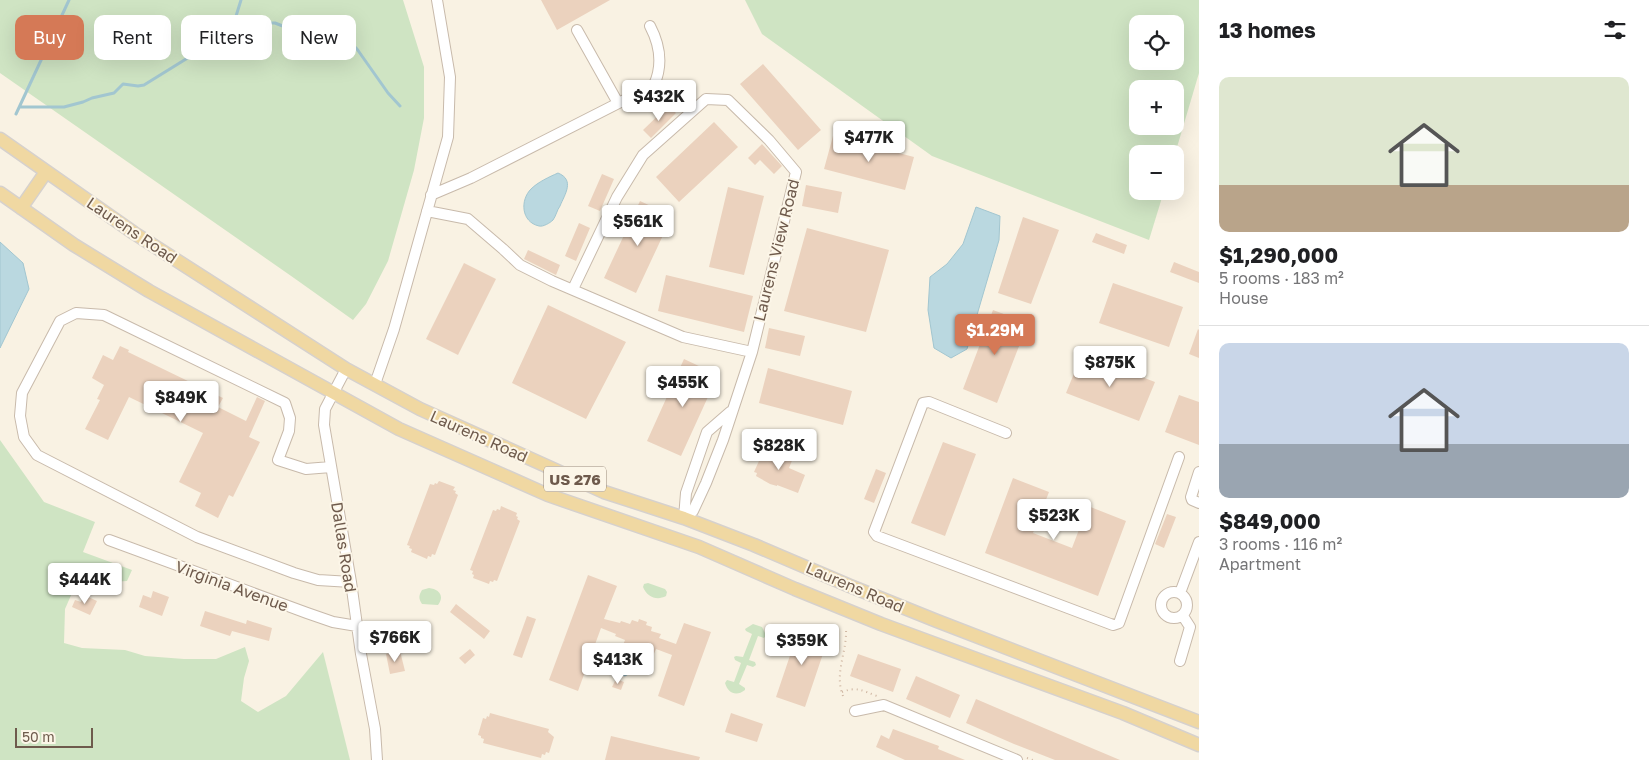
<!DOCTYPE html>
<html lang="en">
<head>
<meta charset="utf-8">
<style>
  body { margin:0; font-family:"Golos Text",sans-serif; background:#f2f2f2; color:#202124; height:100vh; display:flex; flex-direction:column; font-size:19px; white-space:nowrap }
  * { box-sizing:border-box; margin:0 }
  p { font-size:16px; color:#757577 }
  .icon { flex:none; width:28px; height:28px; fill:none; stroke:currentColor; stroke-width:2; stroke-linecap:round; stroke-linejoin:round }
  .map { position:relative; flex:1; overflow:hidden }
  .details { display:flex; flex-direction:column; background:#fff; width:450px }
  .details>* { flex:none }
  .top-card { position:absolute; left:15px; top:15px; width:475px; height:45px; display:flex; gap:10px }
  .controls { position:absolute; left:1129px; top:15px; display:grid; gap:10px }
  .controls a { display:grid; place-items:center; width:55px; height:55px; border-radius:10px; background:#fff; box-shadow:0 5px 20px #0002; font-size:25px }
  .scale { position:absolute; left:15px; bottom:12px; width:78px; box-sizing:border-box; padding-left:5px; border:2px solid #6e5a4c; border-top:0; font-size:14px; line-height:18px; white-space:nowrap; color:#6e5a4c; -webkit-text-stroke:4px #fcf6e8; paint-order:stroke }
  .price { position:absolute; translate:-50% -42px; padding:0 11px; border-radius:5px; background:#fff; color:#222; font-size:16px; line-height:32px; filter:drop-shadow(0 1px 2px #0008) }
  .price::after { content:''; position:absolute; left:50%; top:30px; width:15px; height:11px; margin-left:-8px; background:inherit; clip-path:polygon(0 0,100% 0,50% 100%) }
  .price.active { background:#d57956; color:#fff }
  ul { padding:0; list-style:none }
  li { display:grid; align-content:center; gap:10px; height:265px; padding:0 20px }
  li+li { border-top:1px solid #e0e0e0 }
  li span { display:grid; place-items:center; height:155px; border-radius:10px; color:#555 }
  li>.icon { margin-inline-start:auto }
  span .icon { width:90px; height:90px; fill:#fffc; stroke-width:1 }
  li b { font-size:21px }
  h2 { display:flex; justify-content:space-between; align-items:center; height:60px; padding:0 20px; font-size:21px }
  .pill { padding:0 18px; border-radius:10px; background:#fff; box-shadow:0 5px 20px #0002; font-size:18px; line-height:45px }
  .pill.active { background:#d57956; color:#fff }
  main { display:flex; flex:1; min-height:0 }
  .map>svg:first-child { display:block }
  .green { fill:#cfe4c3; fill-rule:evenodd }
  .water { fill:#bad8e0; stroke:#a2c6d0 }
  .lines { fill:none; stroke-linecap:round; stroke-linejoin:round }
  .stream { stroke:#a2c6d0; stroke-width:3 }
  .building { fill:#ebd2be }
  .minor-casing { stroke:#c8baab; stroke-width:12 }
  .major-casing { stroke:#d6d1cd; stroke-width:15 }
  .path { stroke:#cfb6a2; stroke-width:2; stroke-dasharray:1 4; stroke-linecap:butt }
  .minor { stroke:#fff; stroke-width:10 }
  .major { stroke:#f0d8a2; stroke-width:12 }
  .labels { text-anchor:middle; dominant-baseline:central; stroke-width:4; stroke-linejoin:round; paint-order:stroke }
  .shield { fill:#fcf6e8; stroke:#99897b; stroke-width:1 }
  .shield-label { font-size:15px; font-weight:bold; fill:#6e5a4c }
  .street-label { font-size:16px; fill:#6e5a4c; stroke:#fcf6e8 }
</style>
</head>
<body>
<main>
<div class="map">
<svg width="1199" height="760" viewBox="0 0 1199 760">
  <rect width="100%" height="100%" fill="#f9f2e3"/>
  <path class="green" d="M0,0H403L424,67V118L414,170L388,261L366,304L353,320L294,278L0,73Z
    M745,0H1199V73L1175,154H1138V191H1164L1149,240L932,156L762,34ZM1138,24H1175V61H1138ZM1138,89H1175V126H1138Z
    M0,440L44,502L95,522L83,552L132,570L127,581L76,584L65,609L64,643L82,648L125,650L145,656L184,659H216L245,647L249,661L244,678L241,701L258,712L286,696L323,652L350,760H0Z
    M648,583L665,589L667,592L666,596C657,601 647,597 643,587L644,584Z
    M429,588C439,589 445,596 438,605L422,604C418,598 419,595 422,590Z
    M753,624L762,627L766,635L764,638L758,636L749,660L755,662L756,665L753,667L747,665L739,684L745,688V690C736,697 728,693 725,683L727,680L734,682L741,663L735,660L734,657L736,656L743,657L752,634L746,631L745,629Z"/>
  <path class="water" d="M558,173C575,180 565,194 560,206C557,210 556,216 553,220C550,223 543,227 539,226C521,222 520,200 531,189C538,182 549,177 558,173Z
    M976,207L1000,216L999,240L967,349L951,358L934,348L928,310L930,277L947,264L963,244Z
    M0,242L23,263L29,289L0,348Z
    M783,434L810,445L806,457L801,455V453L780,444Z
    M621,649L626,654L627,660L630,662L636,661L645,666V671C637,672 631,672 625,676L612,671L609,658L616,651Z"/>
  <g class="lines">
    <path class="stream" d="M236,18L252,23H275L298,32L317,33L349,41L357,49L388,93L400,106
      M20,107H64L83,102L92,98L114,93L123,84L138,86L144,85L228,33L232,29L241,0
      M16,114L69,0"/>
  </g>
  <path class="building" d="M541,0H610L557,30Z
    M763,64L821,130L798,150L740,84Z
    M668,106L676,113L651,138L643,130Z
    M714,122L738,147L679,202L656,177Z
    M833,136L914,157L905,190L824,169Z
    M762,144L782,166L774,174L760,160L755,165L748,158Z
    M602,174L614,179L600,211L588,206Z
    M806,185L842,192L838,213L802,206Z
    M728,187L764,196L744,275L709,267Z
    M640,201L672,216L636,293L604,278Z
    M1023,217L1059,230L1031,304L998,293Z
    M579,223L590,228L576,261L565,256Z
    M807,228L889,250L866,332L784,311Z
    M1096,233L1127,245L1124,254L1092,242Z
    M528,250L560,265L556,275L524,259Z
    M1174,262L1199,272V283L1170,272Z
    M464,263L496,279L458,355L426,339Z
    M666,275L753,296L744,332L658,311Z
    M1113,283L1183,307L1169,347L1099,323Z
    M548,305L626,342L586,419L512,383Z
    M993,310L1028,323L997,403L963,389Z
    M769,328L805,336L800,356L765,348Z
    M1198,329L1199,330V358L1189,354Z
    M120,346L129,350L128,352L223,398L218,407L246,421L257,397L265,401L249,437L260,442L233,497L229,495L218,518L195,506L201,493L179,482L203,433L129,397L108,440L85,429L100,400L97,399L104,385L92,378L103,355L113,360Z
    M1082,354L1155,382L1139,421L1066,393Z
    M684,359L718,375L681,456L647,441Z
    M768,368L852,391L843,425L759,403Z
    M1179,395L1199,402V445L1165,432Z
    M943,442L976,454L945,536L911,523Z
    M769,448L793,458L789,468L805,475L798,493L777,485V486L770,484L756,476L757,473L754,472L763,452L767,454Z
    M876,469L886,473L874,503L864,499Z
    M1013,478L1049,492L1033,533L1072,548L1088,506L1126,521L1098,596L985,553Z
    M439,481L455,487L453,490L456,491L455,493L458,495L435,555L432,554L431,557L428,556L427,559L411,552L412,549L409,548L410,546L407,545L430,484L434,485L435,483L437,484Z
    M501,506L517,513L516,516L518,517L517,519L520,521L497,581L494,580L493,582L490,581L489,584L473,578L474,575L472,574L473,571L470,570L493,510L496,511L497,509L500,510Z
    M1167,514L1176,517L1164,548L1155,544Z
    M588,575L617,586L604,619L620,623L621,621L630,624L632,620L638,622L639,619L647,622L646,625L652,627L651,631L661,634L659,638L676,644L684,623L711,632L684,706L658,696L672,655L656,649L653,656L623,645L625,640L615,636L616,634L601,628L578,691L549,680Z
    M153,591L169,597L162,616L139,607L143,595L151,598Z
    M84,595L97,601L90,615L72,607L75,600L81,602Z
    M456,604L490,631L484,639L450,612Z
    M205,611L246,624L247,620L272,628L269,641L232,631L230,636L200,626Z
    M527,616L536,619L522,658L513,655Z
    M800,626L829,636L805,707L776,697Z
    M470,649L475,655L465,664L459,658Z
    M400,651L405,671L390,674L386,654Z
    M858,654L901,669L893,692L850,676Z
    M916,676L960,695L950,718L906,699Z
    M616,679L624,682L621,690L612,687Z
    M976,699L1044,728L1120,760H1055L1014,744L966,723Z
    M490,713L549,729L548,732L554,737L549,753L546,752L545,755L542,754L541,758L483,743L484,739L481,738V736L478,735L483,718L486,719L487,716L489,717Z
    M731,713L763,724L757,742L725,732Z
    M893,729L939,746L938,749L965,760H905L876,747L881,735L889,739Z
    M611,736L700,757L699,760H605Z"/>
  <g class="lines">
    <defs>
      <path id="minor" d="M577,30L618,103
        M431,195L471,178L654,85C663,65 660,45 650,26
        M427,211L468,219L503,249L520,265L552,281L683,337L752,352
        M573,289L617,197L643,155L706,99L728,100L769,140L796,172L752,352L723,440L706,483L693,511L684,518
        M346,369L325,409L324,425L351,582L361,654L375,729L377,760
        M375,384L394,329L448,137L450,77L437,0
        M1006,433L929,402L923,403L874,532L877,536L1113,625L1119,623L1179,457
        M331,467L306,469L278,460L289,431L290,418L285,403L104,315L76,313L60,321L22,393L20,416L24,437L37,455L197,537L294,573L318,580L351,582
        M1199,472L1191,497L1192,500L1199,503
        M684,518L686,493L707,432L730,412
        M109,540L307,613L333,622L357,626
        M1161 605a13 13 0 1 1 26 0a13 13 0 1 1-26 0Z
        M1180,593L1199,542
        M1180,661L1190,627L1183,616
        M855,711L884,705L1017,760"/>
      <path id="major" d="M0,139L134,233L346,369L420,409L604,492L684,518L754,545L850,586L937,621L1199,722
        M0,193L74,245L149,291L399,429L548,495L699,547L795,589L881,624L1123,713L1199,745
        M21,208L46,172"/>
    </defs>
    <use href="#minor" class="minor-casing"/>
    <use href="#major" class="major-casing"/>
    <path class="path" d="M842,692C857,686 863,691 877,696
      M843,696C834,673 847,653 846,629
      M1027,758L1033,760"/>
    <use href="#minor" class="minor"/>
    <use href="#major" class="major"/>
  </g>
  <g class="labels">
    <rect class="shield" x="544" y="466.5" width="62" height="25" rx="4"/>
    <g class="shield-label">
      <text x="575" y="479">US 276</text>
    </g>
    <g class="street-label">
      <text transform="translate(132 230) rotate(34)">Laurens Road</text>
      <text transform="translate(776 250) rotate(-76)">Laurens View Road</text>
      <text transform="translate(479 436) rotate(24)">Laurens Road</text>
      <text transform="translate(344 547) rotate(81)">Dallas Road</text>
      <text transform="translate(232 586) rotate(20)">Virginia Avenue</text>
      <text transform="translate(855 587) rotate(23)">Laurens Road</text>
    </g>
  </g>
</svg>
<div class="controls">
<a><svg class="icon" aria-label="locate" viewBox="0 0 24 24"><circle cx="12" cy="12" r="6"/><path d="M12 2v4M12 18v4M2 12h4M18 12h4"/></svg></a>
<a>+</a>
<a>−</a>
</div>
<div class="scale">50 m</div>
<b class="price" style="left:659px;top:122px">$432K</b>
<b class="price" style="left:869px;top:163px">$477K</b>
<b class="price" style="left:638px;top:247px">$561K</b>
<b class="price active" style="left:995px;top:356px">$1.29M</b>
<b class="price" style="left:1110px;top:388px">$875K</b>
<b class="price" style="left:683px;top:408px">$455K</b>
<b class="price" style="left:181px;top:423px">$849K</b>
<b class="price" style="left:779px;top:471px">$828K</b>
<b class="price" style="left:1054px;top:541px">$523K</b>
<b class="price" style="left:85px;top:605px">$444K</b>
<b class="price" style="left:395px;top:663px">$766K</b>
<b class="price" style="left:802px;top:666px">$359K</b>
<b class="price" style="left:618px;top:685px">$413K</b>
<div class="top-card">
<a class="pill active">Buy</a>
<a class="pill">Rent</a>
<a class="pill">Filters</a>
<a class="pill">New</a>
</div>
</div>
<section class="details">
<h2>13 homes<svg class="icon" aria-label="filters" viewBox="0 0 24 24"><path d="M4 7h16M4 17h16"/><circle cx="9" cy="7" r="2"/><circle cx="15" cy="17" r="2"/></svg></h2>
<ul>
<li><span style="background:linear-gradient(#dfe7d0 70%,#b9a48a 0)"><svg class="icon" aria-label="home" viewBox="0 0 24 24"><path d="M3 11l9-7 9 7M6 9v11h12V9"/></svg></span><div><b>$1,290,000</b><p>5 rooms · 183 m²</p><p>House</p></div></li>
<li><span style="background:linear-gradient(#c9d6e8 65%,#9aa5b1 0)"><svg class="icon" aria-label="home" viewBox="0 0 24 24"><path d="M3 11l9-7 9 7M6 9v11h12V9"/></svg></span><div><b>$849,000</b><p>3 rooms · 116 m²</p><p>Apartment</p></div></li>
</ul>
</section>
</main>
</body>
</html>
